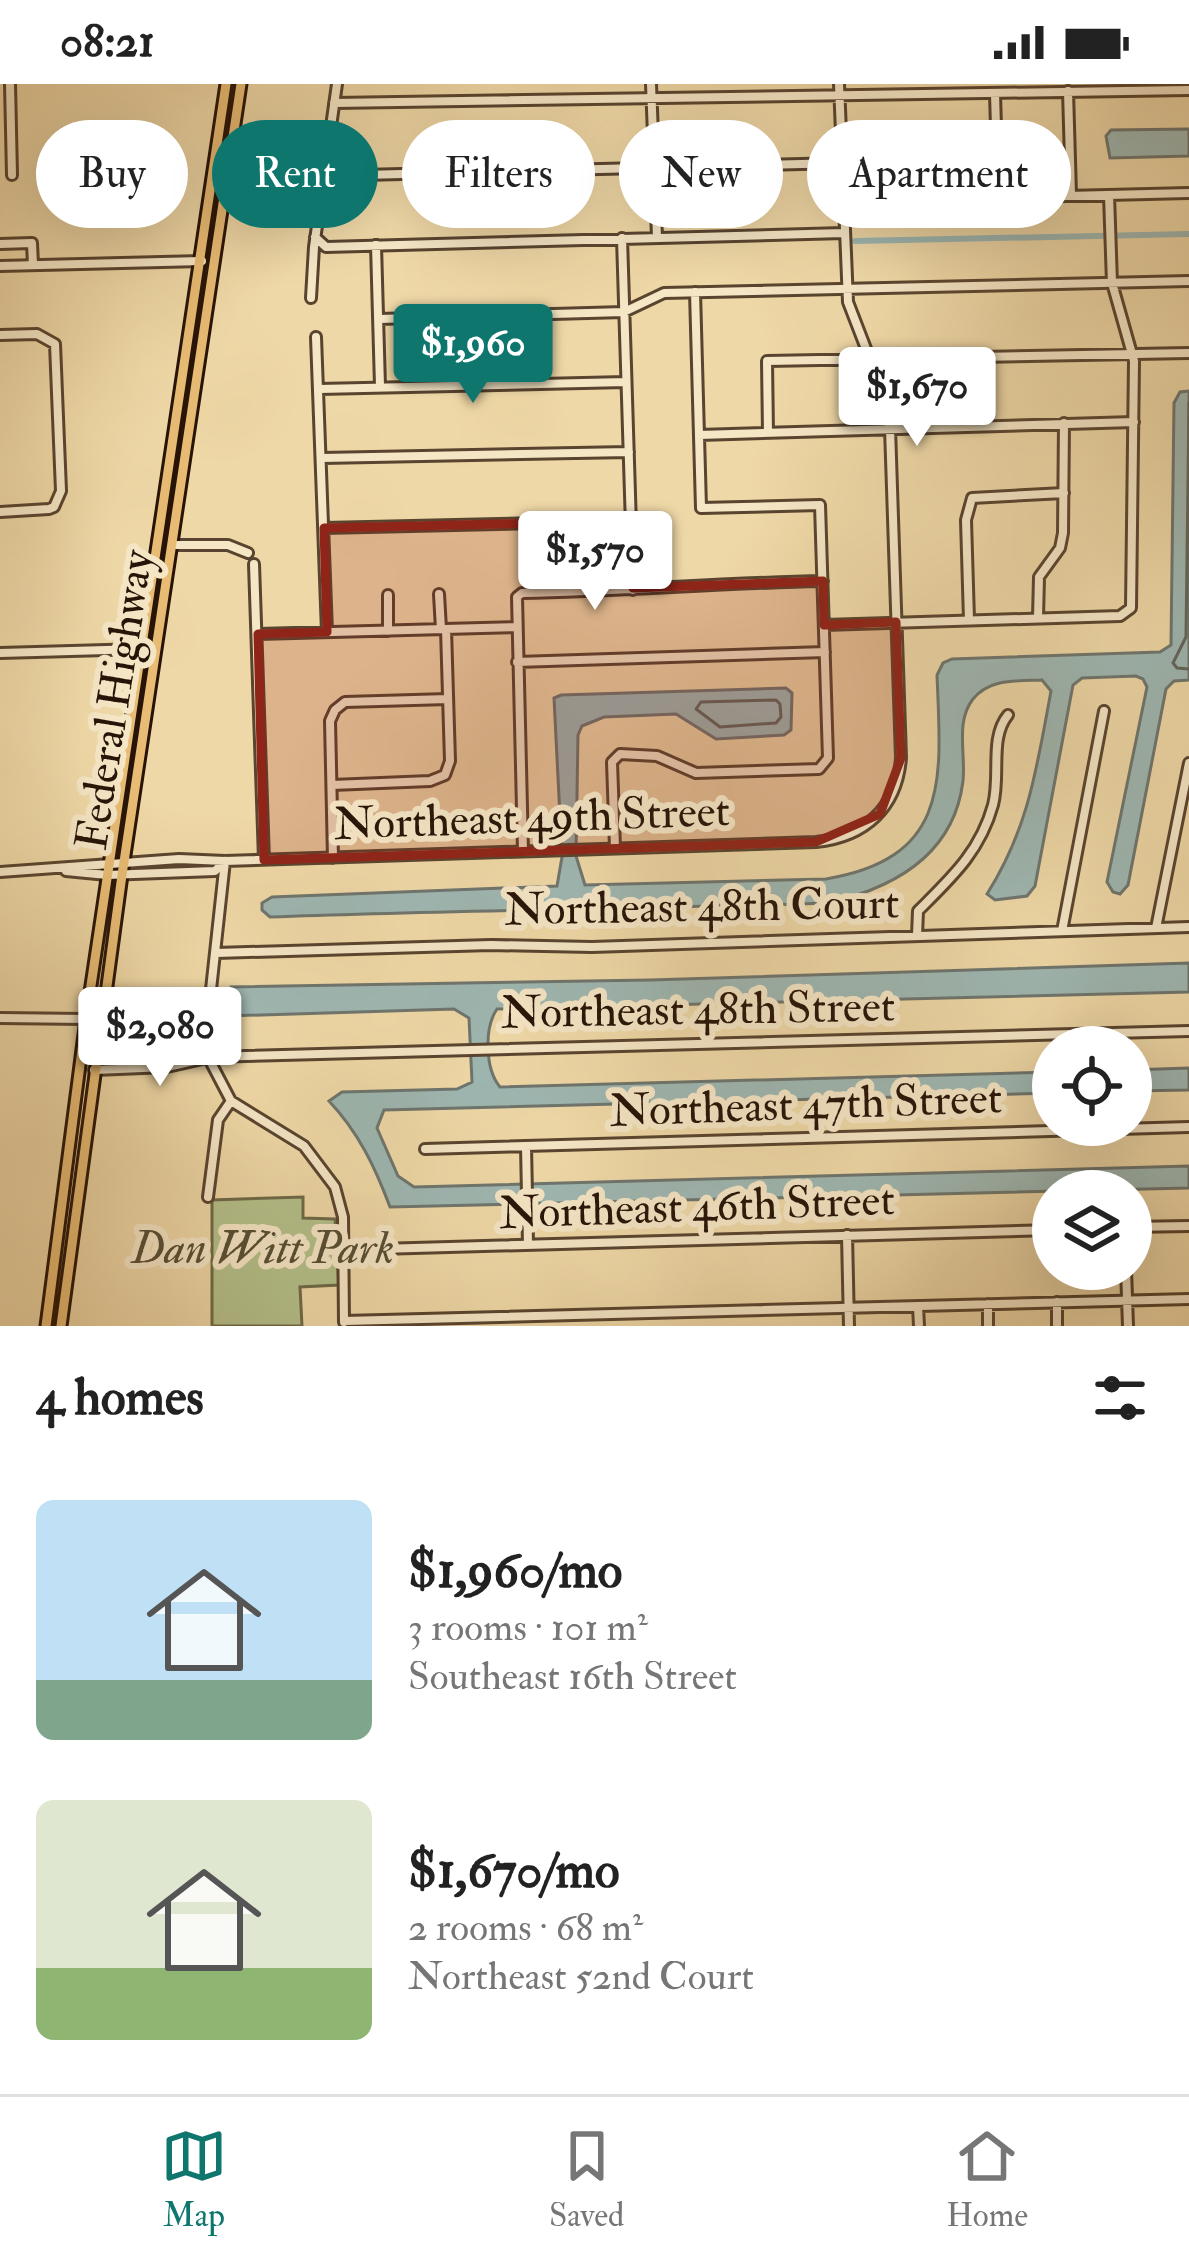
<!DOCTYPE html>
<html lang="en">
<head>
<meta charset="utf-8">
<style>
  body { margin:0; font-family:"IM FELL Double Pica",serif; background:#f2f2f2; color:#222; height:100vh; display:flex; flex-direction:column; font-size:45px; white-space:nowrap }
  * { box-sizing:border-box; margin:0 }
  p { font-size:39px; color:#767676 }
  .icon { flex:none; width:66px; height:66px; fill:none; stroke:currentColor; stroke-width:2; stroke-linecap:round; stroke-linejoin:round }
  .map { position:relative; height:1242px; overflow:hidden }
  .panel { display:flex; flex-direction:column; background:#fff; flex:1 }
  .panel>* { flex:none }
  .top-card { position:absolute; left:36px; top:36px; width:1119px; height:108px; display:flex; gap:24px }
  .buttons { position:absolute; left:1032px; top:942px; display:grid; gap:24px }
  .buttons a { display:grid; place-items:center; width:120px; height:120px; border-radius:50%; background:#fff; box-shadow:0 12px 48px #0002; font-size:60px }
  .price { position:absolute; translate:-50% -102px; padding:0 27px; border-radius:12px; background:#fff; color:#222; font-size:39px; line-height:78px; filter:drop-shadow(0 3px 6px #0008) }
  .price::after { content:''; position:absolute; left:50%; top:72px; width:36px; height:27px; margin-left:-18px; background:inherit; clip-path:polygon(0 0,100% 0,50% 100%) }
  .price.selected { background:#0f766e; color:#fff }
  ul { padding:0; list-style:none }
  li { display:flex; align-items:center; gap:36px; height:300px; padding:0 36px }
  li span { display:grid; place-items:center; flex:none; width:336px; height:240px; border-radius:18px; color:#555 }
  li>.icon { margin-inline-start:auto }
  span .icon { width:144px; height:144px; fill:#fffc; stroke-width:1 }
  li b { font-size:51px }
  h2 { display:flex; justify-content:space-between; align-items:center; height:144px; padding:0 36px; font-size:51px }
  .pill { padding:0 42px; border-radius:54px; background:#fff; box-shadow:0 12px 48px #0002; font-size:42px; line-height:108px }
  .pill.selected { background:#0f766e; color:#fff }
  .status { display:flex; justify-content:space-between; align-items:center; height:84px; padding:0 60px; background:#fff; direction:ltr }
  .status svg { height:33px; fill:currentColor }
  .menu { display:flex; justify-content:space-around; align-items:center; height:168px; border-top:3px solid #e0e0e0; background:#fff; font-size:33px; color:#767676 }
  .menu a { display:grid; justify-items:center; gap:6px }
  .menu .selected { color:#0f766e }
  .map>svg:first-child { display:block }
  .green { fill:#b4c08b; stroke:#6e6a49; stroke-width:3 }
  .water { fill:#9eb7b2; stroke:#6e756e; stroke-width:3 }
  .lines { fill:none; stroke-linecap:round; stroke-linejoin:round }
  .shore { stroke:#62655c; stroke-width:3 }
  .canal { stroke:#9eb7b2; stroke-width:6 }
  .minor-casing { stroke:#59442f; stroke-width:14 }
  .major-casing { stroke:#271307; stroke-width:15 }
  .minor { stroke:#f5e6c6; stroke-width:8 }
  .major { stroke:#e8bc74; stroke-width:9 }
  .marked { fill:#8f2418; fill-opacity:0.2; stroke:#8f2418; stroke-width:9; stroke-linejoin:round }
  .labels { text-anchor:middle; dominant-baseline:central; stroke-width:12; stroke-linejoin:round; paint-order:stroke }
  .street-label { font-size:45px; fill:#271307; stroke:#f5e6c6 }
  .park-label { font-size:45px; font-style:italic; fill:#585035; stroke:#f5e6c6 }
</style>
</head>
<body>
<div class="status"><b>08:21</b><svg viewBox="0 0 49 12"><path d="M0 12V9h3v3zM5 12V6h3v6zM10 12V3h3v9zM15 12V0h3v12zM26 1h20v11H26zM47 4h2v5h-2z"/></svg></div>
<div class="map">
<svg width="1189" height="1242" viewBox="0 0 1189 1242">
  <rect width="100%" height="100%" fill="#efd8a7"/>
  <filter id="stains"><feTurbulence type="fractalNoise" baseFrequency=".00167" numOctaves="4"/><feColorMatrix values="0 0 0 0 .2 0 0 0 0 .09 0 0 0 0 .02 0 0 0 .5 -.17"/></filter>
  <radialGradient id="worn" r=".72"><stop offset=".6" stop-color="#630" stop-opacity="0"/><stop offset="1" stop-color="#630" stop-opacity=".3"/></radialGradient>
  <path class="green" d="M303,1113V1134L335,1135L339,1201L300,1203L302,1242H212V1116Z"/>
  <path class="water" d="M1189,45V72L1110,74L1106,52L1111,46Z
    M1189,307V596L1174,597L1166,605L1128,801L1120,810L1113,808L1107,798L1147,603L1143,595L1136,592L1082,594L1073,601L1035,802L1027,812L995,816L987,810C1029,744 1037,682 1051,607L1042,596C1018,597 990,594 973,615C955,638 966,670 963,697C954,771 894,804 828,819C642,825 456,826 270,833L262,826V819L272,813L557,802L562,773L554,614L561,611L786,604L792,609L791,646L784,651L716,655L676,630L604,633L582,642L578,651L576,772L585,801L826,795C952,774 941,693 937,591L943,579L952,575L1160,568L1171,561L1174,319L1180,308Z
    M1189,879V908L497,925C484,944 485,985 500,1003L1053,988V1009L384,1026L377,1044L398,1092L414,1103L1189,1082V1104L390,1123C375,1083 359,1049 329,1017L342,1008L457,1005L472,998L469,934L454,925L226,932L231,903L650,896Z
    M1189,984V1006L1131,1007V986Z"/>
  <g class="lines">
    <path class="shore" d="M1189,319L1186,553L1173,579L1177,584L1189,585
      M776,616L780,620L781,633L776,639L720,643L696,625L701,618Z"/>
    <path class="canal" d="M855,157L1189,150"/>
    <defs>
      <path id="minor" d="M10,0L12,91
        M651,0L657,153
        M1068,7L1071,111
        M995,9L998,113
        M334,19L1189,6
        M323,92L841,79L908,84L929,111L939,115L1189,109
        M315,153L326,163L844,149
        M622,154L633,506
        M0,160L32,159L33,181
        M376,161L380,302
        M0,182L202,177
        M311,214L314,163L337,0
        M379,235L624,228L664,209L1189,197
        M0,251L37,250L55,260L61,407L54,423L49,425L0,428
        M316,253L327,548
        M319,305L626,298
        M768,349L767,277L1189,269
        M699,351L1134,338
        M322,374L629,368
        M324,444L631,437
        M172,461H228L248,469
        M254,480L264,776
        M439,510L441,545
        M388,511V547
        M1038,534L1039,493L1060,464L1063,449L1064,339
        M969,536L966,436L972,414L1064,409
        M824,541L1120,532L1131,524L1134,277L1112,199L1109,111
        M258,550L515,543
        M0,569L142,565
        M517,578L825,568
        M332,701L430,697L445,691L450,677L446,545
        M615,764L612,678L620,670L657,672L696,689L819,685L828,674L820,421L701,424L695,208
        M523,767L517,513L522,509C623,507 722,499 823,497
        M333,774L330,637L335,626L345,618L448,615
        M225,777L208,933V973L231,1017L304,1062L335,1103L343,1133L344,1238
        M66,787L107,791L215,787L225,777
        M0,788L179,775L225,777L816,758C865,753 897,724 901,674L890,344L880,301L848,218L839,0
        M1156,844L1189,679
        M1062,847L1104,627
        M917,852L918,827C951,794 980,768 993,721C1001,691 989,654 1008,631
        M216,869L491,861L592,863L1189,843
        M0,934L86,935
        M98,969L117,975L208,973L1189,947
        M94,986L167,983L207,974
        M526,1062L528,1160
        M425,1065L1189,1043
        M208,1113L218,1036L231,1017
        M1131,1143L1189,1142
        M847,1151L849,1242
        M344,1166L1053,1146
        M1126,1185L1128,1242
        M1057,1218V1242
        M988,1220V1242
        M918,1222L919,1242
        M344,1237L1189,1215"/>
      <path id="major" d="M46,1242L86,935L226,0
        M61,1242L122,791L241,0"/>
    </defs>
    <use href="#minor" class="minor-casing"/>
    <use href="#major" class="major-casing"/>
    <use href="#minor" class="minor"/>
    <use href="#major" class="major"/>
  </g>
  <path class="marked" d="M631,437L633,504L823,497L824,541L896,538L901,674L880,730L816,758L264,776L258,550L327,548L324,444Z"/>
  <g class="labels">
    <g class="street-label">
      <text transform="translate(115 616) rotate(-81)">Federal Highway</text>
      <text transform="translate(532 734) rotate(-2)">Northeast 49th Street</text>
      <text transform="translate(702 823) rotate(-1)">Northeast 48th Court</text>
      <text transform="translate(698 926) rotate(-1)">Northeast 48th Street</text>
      <text transform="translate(806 1021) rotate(-2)">Northeast 47th Street</text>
      <text transform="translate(697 1123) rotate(-2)">Northeast 46th Street</text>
    </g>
    <g class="park-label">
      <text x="263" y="1165">Dan Witt Park</text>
    </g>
  </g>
  <rect width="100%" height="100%" filter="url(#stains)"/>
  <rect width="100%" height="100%" fill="url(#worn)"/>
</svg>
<div class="buttons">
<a><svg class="icon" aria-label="locate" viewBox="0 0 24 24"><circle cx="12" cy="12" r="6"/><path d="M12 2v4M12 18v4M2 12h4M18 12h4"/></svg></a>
<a><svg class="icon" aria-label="layers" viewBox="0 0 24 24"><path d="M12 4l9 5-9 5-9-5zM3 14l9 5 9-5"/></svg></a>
</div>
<b class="price selected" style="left:473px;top:322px">$1,960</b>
<b class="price" style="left:917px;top:365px">$1,670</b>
<b class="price" style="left:595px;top:529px">$1,570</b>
<b class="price" style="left:160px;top:1005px">$2,080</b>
<div class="top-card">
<a class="pill">Buy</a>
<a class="pill selected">Rent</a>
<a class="pill">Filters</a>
<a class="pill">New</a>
<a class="pill">Apartment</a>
</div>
</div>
<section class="panel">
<h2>4 homes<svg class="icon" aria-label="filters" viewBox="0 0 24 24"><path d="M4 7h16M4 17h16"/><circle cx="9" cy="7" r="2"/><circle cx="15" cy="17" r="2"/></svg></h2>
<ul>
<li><span style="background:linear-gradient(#bfe0f5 75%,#7fa58c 0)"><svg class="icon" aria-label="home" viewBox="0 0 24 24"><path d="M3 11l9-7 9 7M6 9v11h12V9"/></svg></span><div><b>$1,960/mo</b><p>3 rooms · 101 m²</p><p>Southeast 16th Street</p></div></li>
<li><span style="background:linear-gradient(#dfe7d0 70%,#8fb573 0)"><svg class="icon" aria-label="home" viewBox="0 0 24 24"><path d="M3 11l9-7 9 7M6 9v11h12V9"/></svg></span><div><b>$1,670/mo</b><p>2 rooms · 68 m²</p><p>Northeast 52nd Court</p></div></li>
</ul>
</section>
<nav class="menu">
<a class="selected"><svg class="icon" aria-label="map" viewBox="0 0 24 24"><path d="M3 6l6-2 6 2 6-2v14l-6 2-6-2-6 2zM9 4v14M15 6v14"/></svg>Map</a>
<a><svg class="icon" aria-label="saved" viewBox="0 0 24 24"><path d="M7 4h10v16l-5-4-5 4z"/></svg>Saved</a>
<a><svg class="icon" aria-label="home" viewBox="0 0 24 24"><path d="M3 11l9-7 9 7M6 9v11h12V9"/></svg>Home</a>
</nav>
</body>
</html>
